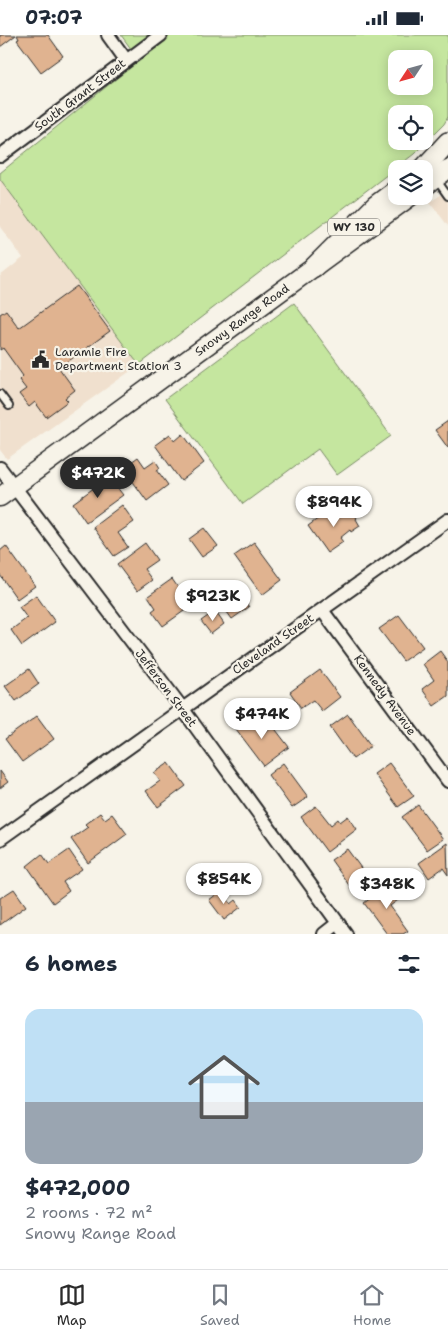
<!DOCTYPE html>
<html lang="en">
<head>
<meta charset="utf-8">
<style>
  body { margin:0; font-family:"Shantell Sans",sans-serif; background:#f2f2f3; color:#1f2937; height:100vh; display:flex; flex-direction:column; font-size:19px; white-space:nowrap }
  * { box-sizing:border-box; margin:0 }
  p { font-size:16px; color:#747a83 }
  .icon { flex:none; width:28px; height:28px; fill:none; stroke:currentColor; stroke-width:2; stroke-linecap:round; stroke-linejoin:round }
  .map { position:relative; height:899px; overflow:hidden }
  .details { display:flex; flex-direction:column; background:#fff; flex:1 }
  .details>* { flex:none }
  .needle { width:32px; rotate:234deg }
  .controls { position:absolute; left:388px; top:15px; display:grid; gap:10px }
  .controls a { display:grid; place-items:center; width:45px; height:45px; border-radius:10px; background:#fff; box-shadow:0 2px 12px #0003; font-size:25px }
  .price { position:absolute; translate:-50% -42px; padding:0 11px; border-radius:18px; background:#fff; color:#222; font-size:16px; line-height:32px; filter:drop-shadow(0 1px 2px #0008) }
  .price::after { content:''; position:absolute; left:50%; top:30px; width:15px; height:11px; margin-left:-8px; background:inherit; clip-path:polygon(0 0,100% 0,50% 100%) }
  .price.on { background:#2b2b2b; color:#fff }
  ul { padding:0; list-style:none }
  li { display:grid; align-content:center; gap:10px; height:265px; padding:0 25px }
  li span { display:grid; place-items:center; height:155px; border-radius:15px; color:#555 }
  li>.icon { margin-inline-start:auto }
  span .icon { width:90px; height:90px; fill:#fffc; stroke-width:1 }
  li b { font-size:21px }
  h2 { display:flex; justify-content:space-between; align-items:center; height:60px; padding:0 25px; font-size:21px }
  .status { display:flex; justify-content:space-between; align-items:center; height:35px; padding:0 25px; background:#fff; direction:ltr }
  .status svg { height:14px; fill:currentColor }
  .tab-bar { display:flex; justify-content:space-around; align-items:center; height:70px; border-top:1px solid #e0e1e3; background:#fff; font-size:14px; color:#747a83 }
  .tab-bar a { display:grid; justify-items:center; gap:2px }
  .tab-bar .on { color:#2b2b2b }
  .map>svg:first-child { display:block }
  .built { fill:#f0e0ce }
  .green { fill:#c5e69f; stroke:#788865; fill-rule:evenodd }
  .building { fill:#e0b390; stroke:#2b2b2b }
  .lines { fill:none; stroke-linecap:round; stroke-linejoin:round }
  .lane-casing { stroke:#2b2b2b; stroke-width:10 }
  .street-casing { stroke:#2b2b2b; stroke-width:16 }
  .secondary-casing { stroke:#2b2b2b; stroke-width:21 }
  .primary-casing { stroke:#2b2b2b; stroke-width:22 }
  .lane { stroke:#f7f3e8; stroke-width:6 }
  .street { stroke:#f7f3e8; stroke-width:12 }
  .secondary { stroke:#f7f3e8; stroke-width:18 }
  .primary { stroke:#f7f3e8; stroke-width:19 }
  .labels { text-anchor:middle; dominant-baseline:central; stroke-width:4.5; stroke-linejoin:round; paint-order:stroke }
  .shield { fill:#f7f3e8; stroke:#686764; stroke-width:1 }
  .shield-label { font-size:11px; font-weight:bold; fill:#2b2b2b }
  .street-label { font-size:12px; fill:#2b2b2b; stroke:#f7f3e8 }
  .poi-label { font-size:12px; fill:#2b2b2b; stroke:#f7f3e8; text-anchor:start }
</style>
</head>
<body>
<div class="status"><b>07:07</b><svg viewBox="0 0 49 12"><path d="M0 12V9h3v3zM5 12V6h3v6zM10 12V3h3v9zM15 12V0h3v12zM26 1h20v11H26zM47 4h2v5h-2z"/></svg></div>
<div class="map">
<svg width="448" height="899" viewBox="0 0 448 899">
  <rect width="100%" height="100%" fill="#f7f3e8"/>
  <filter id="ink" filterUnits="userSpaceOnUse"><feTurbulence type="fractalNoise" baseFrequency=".02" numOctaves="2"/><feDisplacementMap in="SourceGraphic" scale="10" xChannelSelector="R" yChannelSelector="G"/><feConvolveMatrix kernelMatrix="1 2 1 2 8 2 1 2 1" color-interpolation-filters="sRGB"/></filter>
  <g filter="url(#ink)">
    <path class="built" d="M0,144L139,330L7,424L0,415V241L23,223L0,192Z
      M448,155V191L430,167Z"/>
    <path class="green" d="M121,0H448V82L444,89L414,119L139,330L0,144V138L139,25ZM396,24H424V51H396ZM396,79H424V106H396Z
      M294,268L391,401L337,440L318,414L243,469L165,364Z"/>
    <path class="building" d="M0,0H16L0,12Z
      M17,0H48L63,21L41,37L17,5L19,4Z
      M77,251L110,296L59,333L75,355L65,363L68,366L46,382L35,367L29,372L19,359L26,354L19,345L23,341L3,313L0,315V279L6,275L19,293Z
      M448,386V413L435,395Z
      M170,399L175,406L183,399L204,428L181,446L155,410Z
      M138,422L145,432L155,425L160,433L157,435L168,450L147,466L123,433Z
      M109,442L123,460L86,487L73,468Z
      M347,469L357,483L356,484L360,491L351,497L350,495L340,503L343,507L327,518L308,491L323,480L326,484Z
      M122,470L134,487L118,498L128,512L114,521L93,492Z
      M204,493L218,511L202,522L189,504Z
      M254,507L282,545L262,560L234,521Z
      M145,508L157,525L144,534L152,545L137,556L117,529Z
      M6,511L35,551L17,564L0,540V516Z
      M172,544L191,571L163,591L152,576L156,573L148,561Z
      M231,547L249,572L232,584L214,559Z
      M36,560L55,587L22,611L11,595L27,583L19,572Z
      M215,576L224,589L211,599L201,586Z
      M399,580L423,612L403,626L379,594Z
      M440,616L448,627V661L434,671L422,654L434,645L423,629Z
      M29,634L39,649L16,666L5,651Z
      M320,635L340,662L322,676L313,665L301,673L290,657Z
      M348,679L371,711L353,724L330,692Z
      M254,680L266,696L273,691L289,712L264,731L236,694Z
      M37,681L54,704L22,727L5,704Z
      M169,728L186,751L158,772L146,756L160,746L154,738Z
      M283,728L308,762L292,773L268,740Z
      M389,728L414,761L398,772L374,739Z
      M0,736L8,747L0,753Z
      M418,770L443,804L427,815L402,782Z
      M316,771L331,790L338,784L340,787L348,781L357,794L327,817L301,782Z
      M100,778L105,784L112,779L127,799L88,828L71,804L88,792L85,789Z
      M447,808L448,840L443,833L429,843L419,828Z
      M347,814L372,848L356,860L331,825Z
      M69,815L82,834L63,847L69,856L53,868L27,831L42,819L49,829Z
      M391,848L402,862L390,871L408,896L403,899H387L364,868Z
      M14,854L26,871L0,890V863Z
      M221,856L231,869L236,865L241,872L224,885L209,865Z"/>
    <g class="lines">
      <defs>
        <path id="lane" d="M436,144L448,161
          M0,359L9,371"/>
        <path id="street" d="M108,0L126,25
          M0,121L161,0
          M0,433L182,673L346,899
          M322,575L448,746
          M0,804L448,485
          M324,899L338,888"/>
        <path id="secondary" d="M424,152L448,134
          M0,462L411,161"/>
        <path id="primary" d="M423,134L448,107
          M314,232L376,170L396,155"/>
      </defs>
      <use href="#lane" class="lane-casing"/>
      <use href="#street" class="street-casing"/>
      <use href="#secondary" class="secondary-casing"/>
      <use href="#primary" class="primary-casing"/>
      <use href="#lane" class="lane"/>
      <use href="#street" class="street"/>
      <use href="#secondary" class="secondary"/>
      <use href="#primary" class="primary"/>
    </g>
  </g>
  <defs>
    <symbol id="civic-bare" viewBox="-9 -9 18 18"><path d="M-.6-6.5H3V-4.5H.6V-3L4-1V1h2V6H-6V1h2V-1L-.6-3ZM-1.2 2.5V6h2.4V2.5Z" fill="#2b2b2b" stroke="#f7f3e8" stroke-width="2.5" paint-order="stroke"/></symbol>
  </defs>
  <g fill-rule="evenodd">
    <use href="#civic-bare" x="28" y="312" width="25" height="25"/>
  </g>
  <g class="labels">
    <rect class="shield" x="328" y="183.5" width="52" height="17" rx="4"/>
    <g class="shield-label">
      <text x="354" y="192">WY 130</text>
    </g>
    <g class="street-label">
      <text transform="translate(80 60) rotate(-37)">South Grant Street</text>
      <text transform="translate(242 285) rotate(-36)">Snowy Range Road</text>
      <text transform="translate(273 609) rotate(-35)">Cleveland Street</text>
      <text transform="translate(166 653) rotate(53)">Jefferson Street</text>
      <text transform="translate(385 660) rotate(54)">Kennedy Avenue</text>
    </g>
    <g class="poi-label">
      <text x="55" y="317">Laramie Fire<tspan x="55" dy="14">Department Station 3</tspan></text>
    </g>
  </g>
</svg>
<div class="controls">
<a><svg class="needle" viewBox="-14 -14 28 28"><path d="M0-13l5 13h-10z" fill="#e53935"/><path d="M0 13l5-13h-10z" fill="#747a83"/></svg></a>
<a><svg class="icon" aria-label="locate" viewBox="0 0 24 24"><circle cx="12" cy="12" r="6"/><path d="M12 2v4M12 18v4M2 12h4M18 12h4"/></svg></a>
<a><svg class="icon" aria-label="layers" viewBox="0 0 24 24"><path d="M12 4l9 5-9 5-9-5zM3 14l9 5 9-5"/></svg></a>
</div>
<b class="price on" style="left:98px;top:464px">$472K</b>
<b class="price" style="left:334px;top:493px">$894K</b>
<b class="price" style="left:213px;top:587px">$923K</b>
<b class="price" style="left:262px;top:705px">$474K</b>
<b class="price" style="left:224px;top:870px">$854K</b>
<b class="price" style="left:387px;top:875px">$348K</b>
</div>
<section class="details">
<h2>6 homes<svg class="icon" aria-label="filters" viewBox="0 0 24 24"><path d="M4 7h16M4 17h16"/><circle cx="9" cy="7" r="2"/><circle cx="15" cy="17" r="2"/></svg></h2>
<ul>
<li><span style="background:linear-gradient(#bfe0f5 60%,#9aa5b1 0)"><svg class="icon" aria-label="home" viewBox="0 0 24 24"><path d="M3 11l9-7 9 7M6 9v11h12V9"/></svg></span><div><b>$472,000</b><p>2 rooms · 72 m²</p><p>Snowy Range Road</p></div></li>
</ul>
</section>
<nav class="tab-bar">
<a class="on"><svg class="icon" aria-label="map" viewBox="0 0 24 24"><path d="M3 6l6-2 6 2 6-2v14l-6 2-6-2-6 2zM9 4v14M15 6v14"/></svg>Map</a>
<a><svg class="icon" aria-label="saved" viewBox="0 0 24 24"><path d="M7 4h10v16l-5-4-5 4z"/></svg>Saved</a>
<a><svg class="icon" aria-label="home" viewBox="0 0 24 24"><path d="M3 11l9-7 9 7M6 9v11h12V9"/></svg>Home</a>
</nav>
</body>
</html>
